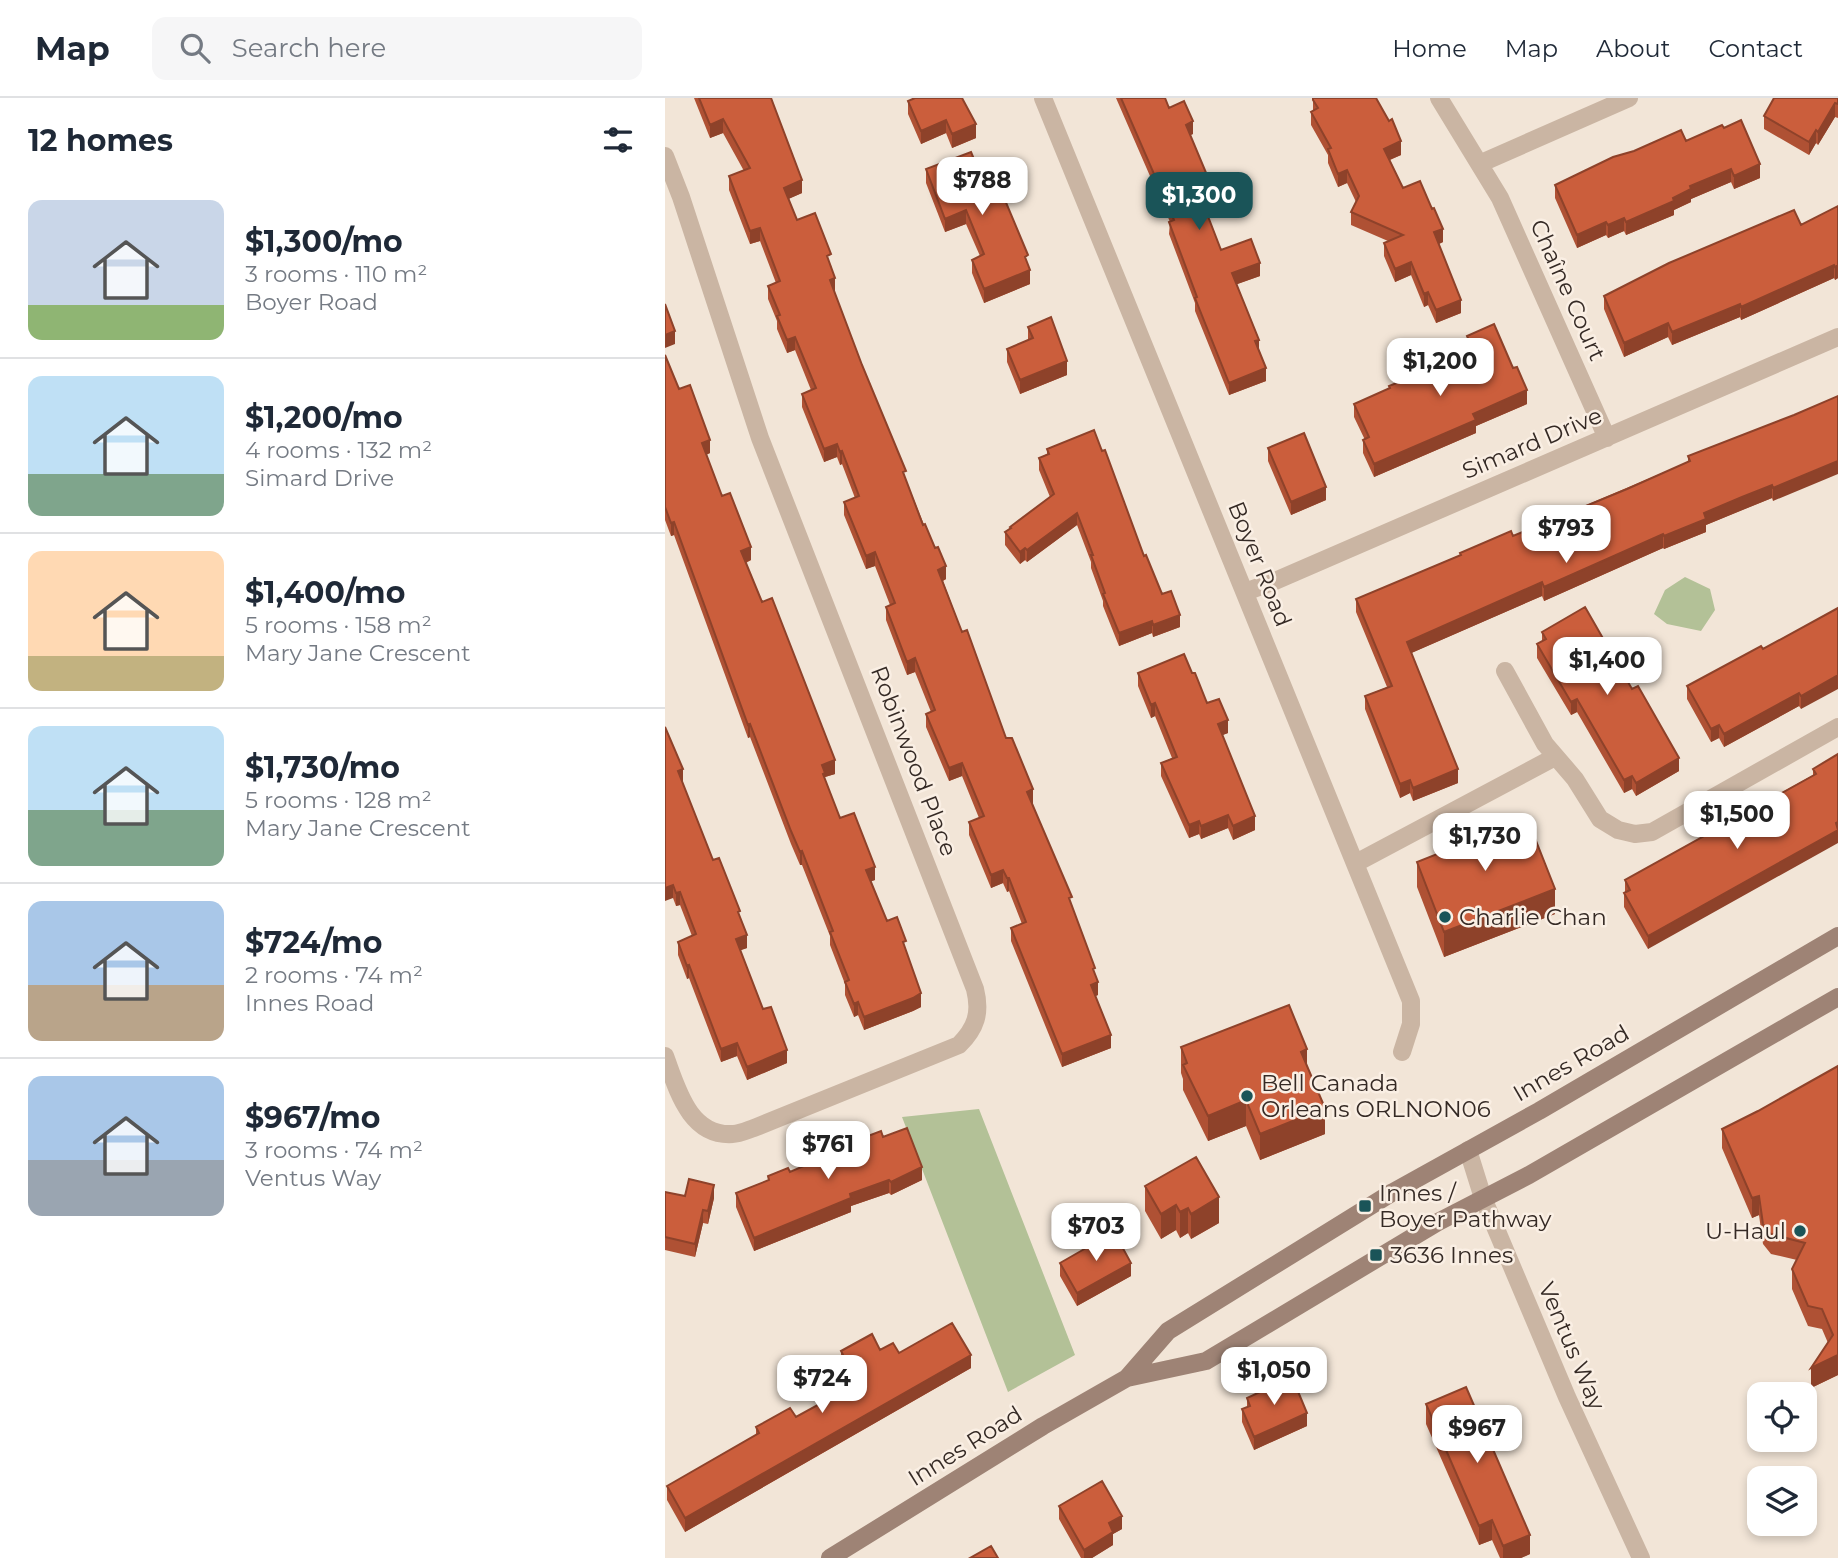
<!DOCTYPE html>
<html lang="en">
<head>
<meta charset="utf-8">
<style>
  body { margin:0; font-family:Montserrat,sans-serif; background:#f6f6f7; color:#1f2937; height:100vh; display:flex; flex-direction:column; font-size:26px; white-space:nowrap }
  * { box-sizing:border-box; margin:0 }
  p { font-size:23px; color:#747a83 }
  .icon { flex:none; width:38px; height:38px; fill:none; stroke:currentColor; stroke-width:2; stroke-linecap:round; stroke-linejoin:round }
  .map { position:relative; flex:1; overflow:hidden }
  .side { display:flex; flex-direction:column; background:#fff; width:665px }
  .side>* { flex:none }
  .tools { position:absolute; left:1082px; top:1284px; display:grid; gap:14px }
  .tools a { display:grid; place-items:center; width:70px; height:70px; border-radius:14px; background:#fff; box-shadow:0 4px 10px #0003; font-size:35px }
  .price { position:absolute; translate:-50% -60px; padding:0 16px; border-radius:14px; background:#fff; color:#222; font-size:23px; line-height:46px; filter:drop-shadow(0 2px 4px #0008) }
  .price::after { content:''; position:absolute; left:50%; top:42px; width:21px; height:16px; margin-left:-10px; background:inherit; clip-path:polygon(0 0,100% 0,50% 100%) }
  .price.selected { background:#1a5458; color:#fff }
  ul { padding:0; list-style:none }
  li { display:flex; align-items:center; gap:21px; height:175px; padding:0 28px }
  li+li { border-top:2px solid #e0e1e3 }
  li span { display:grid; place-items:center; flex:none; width:196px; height:140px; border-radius:14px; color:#555 }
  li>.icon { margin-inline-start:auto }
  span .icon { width:84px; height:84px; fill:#fffc; stroke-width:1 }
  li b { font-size:30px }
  h2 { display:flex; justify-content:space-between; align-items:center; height:84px; padding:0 28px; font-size:30px }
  header { display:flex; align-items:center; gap:42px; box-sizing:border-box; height:98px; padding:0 35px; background:#fff; border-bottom:2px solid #e0e1e3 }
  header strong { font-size:33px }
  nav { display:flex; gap:38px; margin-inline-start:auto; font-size:24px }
  .search { width:490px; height:63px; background:#f6f6f7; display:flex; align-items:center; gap:18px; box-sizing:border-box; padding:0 24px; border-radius:14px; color:#747a83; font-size:26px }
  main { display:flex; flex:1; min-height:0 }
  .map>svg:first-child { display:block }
  .green { fill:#b3c197 }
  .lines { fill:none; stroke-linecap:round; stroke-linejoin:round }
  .street { stroke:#cab5a3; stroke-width:18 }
  .secondary { stroke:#9e8375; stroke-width:18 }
  .wall { fill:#af5134 }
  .shaded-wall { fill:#8e422a }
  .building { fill:#cb5e3c; stroke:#8e422a; stroke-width:2 }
  .poi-dot { fill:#1a5458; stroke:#faefe4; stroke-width:2.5 }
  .labels { text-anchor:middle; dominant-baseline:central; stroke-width:5; stroke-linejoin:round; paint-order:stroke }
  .street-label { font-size:23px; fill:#352a25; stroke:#faefe4 }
  .poi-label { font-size:23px; fill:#352a25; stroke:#faefe4; text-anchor:start }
</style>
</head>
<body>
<header>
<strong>Map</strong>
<div class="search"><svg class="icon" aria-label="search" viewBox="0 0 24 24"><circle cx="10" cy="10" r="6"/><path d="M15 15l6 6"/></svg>Search here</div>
<nav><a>Home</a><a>Map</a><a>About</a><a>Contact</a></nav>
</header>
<main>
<section class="side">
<h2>12 homes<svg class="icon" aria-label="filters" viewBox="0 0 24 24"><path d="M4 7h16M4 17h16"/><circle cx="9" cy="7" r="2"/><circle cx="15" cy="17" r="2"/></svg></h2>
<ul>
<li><span style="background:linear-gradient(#c9d6e8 75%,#8fb573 0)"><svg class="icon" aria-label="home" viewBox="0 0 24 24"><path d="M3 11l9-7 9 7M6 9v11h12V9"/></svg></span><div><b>$1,300/mo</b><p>3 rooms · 110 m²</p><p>Boyer Road</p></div></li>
<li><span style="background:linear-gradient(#bfe0f5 70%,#7fa58c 0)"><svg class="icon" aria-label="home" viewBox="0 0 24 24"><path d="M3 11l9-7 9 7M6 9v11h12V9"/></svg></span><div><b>$1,200/mo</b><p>4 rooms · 132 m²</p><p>Simard Drive</p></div></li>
<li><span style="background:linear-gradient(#ffd9b3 75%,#c2b280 0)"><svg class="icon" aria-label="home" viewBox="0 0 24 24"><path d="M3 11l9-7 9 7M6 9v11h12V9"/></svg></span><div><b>$1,400/mo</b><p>5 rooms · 158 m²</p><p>Mary Jane Crescent</p></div></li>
<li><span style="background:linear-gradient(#bfe0f5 60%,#7fa58c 0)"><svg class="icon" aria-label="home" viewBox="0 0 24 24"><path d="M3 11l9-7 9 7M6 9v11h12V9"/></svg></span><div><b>$1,730/mo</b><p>5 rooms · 128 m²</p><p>Mary Jane Crescent</p></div></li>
<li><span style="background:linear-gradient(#a9c7e8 60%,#b9a48a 0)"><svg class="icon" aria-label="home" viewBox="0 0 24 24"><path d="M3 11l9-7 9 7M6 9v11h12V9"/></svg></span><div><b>$724/mo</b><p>2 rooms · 74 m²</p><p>Innes Road</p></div></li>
<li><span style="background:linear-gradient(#a9c7e8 60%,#9aa5b1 0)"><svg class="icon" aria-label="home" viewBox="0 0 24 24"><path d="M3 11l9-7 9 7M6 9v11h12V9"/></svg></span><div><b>$967/mo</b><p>3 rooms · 74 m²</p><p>Ventus Way</p></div></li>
</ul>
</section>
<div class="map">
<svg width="1173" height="1460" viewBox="0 0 1173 1460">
  <rect width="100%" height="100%" fill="#f2e5d7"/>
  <path class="green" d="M1020,479L1045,491L1050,512L1036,533L1002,526L989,516L1000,492Z
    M314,1011L410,1257L343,1294L237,1019Z"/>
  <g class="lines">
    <path class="street" d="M378,0L746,903V926L737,954
      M774,0L835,100L942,340
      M0,58L16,99L95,340L310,891C316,915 311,930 294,947L89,1030C83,1032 74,1036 68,1036C24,1039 12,990 0,958
      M814,66L964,0
      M580,494L610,483L1173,239
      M840,573L880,646L910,681L935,721L953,732L970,736L987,734L1173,629
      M691,765L890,659
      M803,1052L818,1100L902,1299L976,1460"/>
    <path class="secondary" d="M462,1280L541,1263L773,1124L864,1077L1173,899
      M165,1460L378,1328L462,1280L503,1233L728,1094L874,1013L1173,838"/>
  </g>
  <path class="wall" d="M29,0H106L137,95L123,101L132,122L166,167L170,193H169L241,382L281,481L278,483L297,534L368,705H367L407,808L430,878L433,897L430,898L446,950L397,969L346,843V830L357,826L344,793L342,794L338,785L326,790L304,737V724L314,720L297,678L284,683L261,629V616L266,614L250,574L242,577L221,522V509L225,507L210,468L201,471L179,417V404L190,400L177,366L175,367L172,359L159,364L137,309V296L146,292L130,252L122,255L112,231V223L103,201V188L111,185L95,143L85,146L64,92V78L79,73L58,35L45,40Z
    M451,0H500L504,10L528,36L525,37L547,102L538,105L556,152L595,178L572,186L594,254L601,283L564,297L530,213V205L504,136L505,124Z
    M648,0L736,57L725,62L738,90L778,144L774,146L796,215L771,225L763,207L759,209L746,177L730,184L719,158V145L723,143L686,127V114L691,104L682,85L673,89L663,65V57L646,27V14L648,13Z
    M1173,0V20L1170,19L1153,47L1151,45L1144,57L1099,31V18Z
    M243,3L311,40L287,50L281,35L256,46L243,16Z
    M1059,30L1095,80L1069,91L1066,84L1026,101V104L1009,112V117L961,137L959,133L943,140L941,137L912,150L890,100V87L1021,43Z
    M261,71L315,76L363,167L365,186L319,205L307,175V162L315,158L301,126L280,134L261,85Z
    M1173,108V180L1170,182L1169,180L1076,222L1075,219L1007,247L1003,239L959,259L939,211V198L1136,127Z
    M363,229L402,277L355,296L342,264V251L363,242Z
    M802,238L862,306L811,328V335L709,379L698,355V342H700L689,319V306L724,291V288L804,256L802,251Z
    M0,257L14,291L45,355L41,357L57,398L86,462L81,465L170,676L160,679V682L175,720L210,782L206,783L222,823L241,852L256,909L248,913L199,932L193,917L189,919L180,897V886L165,847V838L137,767H135L126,746L85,639L83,640L9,437L6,438L0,422Z
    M1129,317L1108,403L1107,400L1077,412L1041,427V434L999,451L998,450L879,503L877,498L746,555L793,685L748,703L745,695L735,700L700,611V598L722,589L691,514V501L795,457V455L848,438L1023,364V358Z
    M603,350L661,402L626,417L603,363Z
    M382,351L479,458L497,496L515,529L488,539L487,535L454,548L438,508V503L426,470V464L412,427L362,464L360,462L355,466L340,447V434L345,431V429L385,399L374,372V360L382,356Z
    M1173,510L1136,611L1134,608L1059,649L1054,640L1046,644L1022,601V588L1098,551Z
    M877,534L1014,673L971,698L967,691L959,695L912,614L906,617L872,560V546L877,544Z
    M473,575H527L542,605L563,635L557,637L590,732L568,742L563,730L536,741L534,736L524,740L496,678V665L507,660L490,618L486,620L473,588Z
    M0,629L17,684L48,762L75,821L82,850L75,852L98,911L122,965L82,982L72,958L56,964L24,880L22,881L13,857V844L27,838L15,807L11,808L8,800Z
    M1173,656L983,851L959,809V795L960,794V782L1148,677V671Z
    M776,742L890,816L779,859L752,789V764L776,754Z
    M516,949L642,968L660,1036L595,1062L581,1028L543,1043L518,992V981L516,975Z
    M1173,968V1277L1146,1290L1163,1245L1157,1231L1143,1228L1127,1191V1171L1132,1162L1106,1156L1098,1146L1094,1117L1087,1120L1057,1050V1031L1093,1013Z
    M218,1039L257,1082L226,1097L224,1095L186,1108V1114L89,1153L71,1109V1095L103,1082V1078L125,1074L161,1059V1055Z
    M480,1088L554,1125L526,1141L523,1135L515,1140L511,1132L496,1141L480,1113Z
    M0,1094L20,1098L49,1100L43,1126L38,1125L30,1159L0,1152Z
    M395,1165L466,1178L412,1208L395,1178Z
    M215,1252L306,1270L20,1434L2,1402V1388L91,1337V1329L131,1319L188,1288L176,1266V1253Z
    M582,1300L642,1328L589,1352L577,1324V1311L582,1309Z
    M761,1306L865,1456L856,1460H835L827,1442L814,1447L761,1326Z
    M394,1408L457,1431L448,1436V1447L427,1460H416L394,1421Z"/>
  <path class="shaded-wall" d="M1170,5V19L1153,47V34Z
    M58,21V35L45,40V27Z
    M281,22V35L256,46V33Z
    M528,23V36L521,39V27Z
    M311,26V40L287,50V36Z
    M1151,32V45L1144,57V44Z
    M736,43V57L719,64V51Z
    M1095,66V80L1069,91V78Z
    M1066,71V84L1026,101V104L1009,112V117L961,137V124L1008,100L1025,88Z
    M682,72V85L673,89V76Z
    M137,82V95L119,103V90Z
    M547,89V102L534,107V95Z
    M301,112V126L280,134V121Z
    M959,120V133L943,140V127Z
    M941,124V137L912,150V137Z
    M95,130V143L85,146V133Z
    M778,131V144L769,148V134Z
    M746,164V177L730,184V171Z
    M595,165V178L567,188V175Z
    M1169,167V180L1076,222V209Z
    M1173,167V180L1170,182V169Z
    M365,172V186L319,205V191Z
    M170,180V193L165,195V182Z
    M763,194V207L759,209V196Z
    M796,202V215L771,225V212Z
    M1075,206V219L1007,247V234Z
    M1003,225V239L959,259V245Z
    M10,233V246L0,250V237Z
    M130,239V252L122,255V242Z
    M594,242V254L590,243Z
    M402,263V277L355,296V282Z
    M601,270V283L564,297V285Z
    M862,292V306L811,328V335L709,379V366L808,316Z
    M45,342V355L37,358V345Z
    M172,346V359L159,364V351Z
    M177,353V366L175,367V354Z
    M1173,363V376L1108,403V390Z
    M1107,387V400L1041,427V434L999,451V438L1039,415Z
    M661,389V402L626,417V404Z
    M412,415V427L362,464V452Z
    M9,424V437L6,438V425Z
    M998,436V450L879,503V489Z
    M86,449V462L76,466V453Z
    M360,450V462L355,466V454Z
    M210,454V468L201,471V458Z
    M281,468V481L273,485V472Z
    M877,484V498L742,557V544Z
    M515,517V529L488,539V527Z
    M487,523V535L454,548V535Z
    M250,560V574L242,577V564Z
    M1173,577V591L1136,611V598Z
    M1134,595V608L1059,649V636Z
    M912,601V614L906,617V604Z
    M490,605V618L486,620V607Z
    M563,622V635L553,639V626Z
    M85,626V639L83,640V627Z
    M1054,627V640L1046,644V631Z
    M1014,660V673L971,698V685Z
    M170,662V676L160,679V688L157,667Z
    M297,665V678L284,683V670Z
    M18,671V684L13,686V673Z
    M793,671V685L748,703V690Z
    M967,678V691L959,695V682Z
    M745,682V695L735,700V686Z
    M368,691V705L362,707V694Z
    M563,717V730L536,741V728Z
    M590,718V732L568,742V728Z
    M534,723V736L524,740V727Z
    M1173,724V745L983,851V838Z
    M137,753V767H135V754Z
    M210,769V782L201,785V772Z
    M338,772V785L326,790V777Z
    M342,780H344V793L342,794Z
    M8,787V800L0,803V790Z
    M890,791V816L779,859V834Z
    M15,794V807L11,808V795Z
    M82,837V850L71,854V841Z
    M24,867V880L22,881V868Z
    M433,884V897L426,900V887Z
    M256,895V909L248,913L199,932V919Z
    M193,904V917L189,919V906Z
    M446,937V950L397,969V956Z
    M72,945V958L56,964V951Z
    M642,951V976L636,954Z
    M122,952V965L82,982V969Z
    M581,1002V1028L543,1043V1018Z
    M660,1010V1036L595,1062V1036Z
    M257,1069V1082L226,1097V1084Z
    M224,1082V1095L186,1108V1114L89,1153V1140L185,1096Z
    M49,1087V1100L43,1126V1113Z
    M1094,1098V1117L1087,1120V1100Z
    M554,1099V1125L526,1141V1116Z
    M511,1107V1132L496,1141V1116Z
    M523,1110V1135L515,1140V1114Z
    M38,1112V1125L30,1159V1146Z
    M466,1165V1178L412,1208V1195Z
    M306,1257V1270L20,1434V1420Z
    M1173,1257V1277L1146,1290V1270Z
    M642,1315V1328L589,1352V1339Z
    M457,1418V1431L448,1436V1447L427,1460H419V1452L444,1425Z
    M827,1422V1442L814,1447V1428Z
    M865,1437V1456L856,1460H838V1448Z"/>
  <path class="building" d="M34,0H106L137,82L119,90L132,122L150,115L166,156L162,158L170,180L165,182L197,267L241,373L238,374L258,427L260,426L270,450L273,449L281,468L273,472L297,534L302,532L341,640H347L368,691L362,694L407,799L404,800L430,870L428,871L433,884L426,887L446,937L397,956L346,830L361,824L344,780H342L338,772L326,777L304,724L319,718L297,665L284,670L261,616L270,612L250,560L242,564L221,509L230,505L210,454L201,458L179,404L194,398L177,353L175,354L172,346L159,351L137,296L151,290L130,239L122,242L112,218L115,217L103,188L115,183L95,130L85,133L64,78L85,70L58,21L45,27Z
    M250,0H297L311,26L287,36L281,22L256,33L243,3Z
    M456,0H500L504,10L519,3L528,23L521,27L547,89L534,95L556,152L586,141L595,165L567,175L594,242L590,243L601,270L564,285L530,200L532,199L504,124L509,122Z
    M648,0H711L724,23L727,21L736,43L719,51L738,90L755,83L767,111L769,110L778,131L769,134L796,202L771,212L763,194L759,196L746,164L730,171L719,145L738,137L686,114L694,98L682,72L673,76L663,51L666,50L646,14L653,10L648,2Z
    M1109,0H1173V6L1170,5L1153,34L1151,32L1144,44L1099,18Z
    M1076,22L1095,66L1069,78L1066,71L1025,88L1026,91L1008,100L1009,103L961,124L959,120L943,127L941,124L912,137L890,87L948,59L969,53L1016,32L1021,43L1057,27L1059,30Z
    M306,54L315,76L327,71L363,157L360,159L365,172L319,191L307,162L319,156L301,112L280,121L261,71Z
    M1173,108V167L1170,169L1169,167L1076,209L1075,206L1007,234L1003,225L959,245L939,198L1004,165L1129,112L1136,127Z
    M0,206L10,233L0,237Z
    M386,219L402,263L355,282L342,251L368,240L363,229Z
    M829,226L848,270L852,269L862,292L808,316L811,322L709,366L698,342L704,339L689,306L725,290L724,288L809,254L802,238Z
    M0,257L14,291L25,287L45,342L37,345L57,398L65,395L86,449L76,453L97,504L107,500L170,662L157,667L160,675L158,676L175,720L189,715L210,769L201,772L222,823L232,819L241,843L238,844L256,895L248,900L199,919L193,904L189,906L180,884L184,882L165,834L168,833L137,753L135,754L126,733L85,626L83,627L9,424L6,425L0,409Z
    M1173,298V363L1108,390L1107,387L1077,399L1039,415L1041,421L999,438L998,436L879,489L877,484L742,544L793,671L748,690L745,682L735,686L700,598L727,588L691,501L796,457L795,455L846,433L848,438L962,391L1025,363L1023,358L1129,317Z
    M429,332L437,353L440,352L479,458L481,457L497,496L506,493L515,517L488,527L487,523L454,535L438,496L440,495L426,457H428L412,415L362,452L360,450L355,454L340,434L346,430L345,429L389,396L374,360L384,356L382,351Z
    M639,335L661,389L626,404L603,350Z
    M920,509L967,591L973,588L1014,660L971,685L967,678L959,682L912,601L906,604L872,546L881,541L877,534Z
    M1173,510V577L1136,598L1134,595L1059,636L1054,627L1046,631L1022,588L1096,548L1098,551Z
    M519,556L527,575H530L542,605L554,601L563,622L553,626L590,718L568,728L563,717L536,728L534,723L524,727L496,665L512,659L490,605L486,607L473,575Z
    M0,629L18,671L13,673L48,762L54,760L75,813L73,814L82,837L71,841L98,911L106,909L122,952L82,969L72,945L56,951L24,867L22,868L13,844L31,836L15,794L11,795L8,787L0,790Z
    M1173,656V724L1171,725L1173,732L983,838L959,795L965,792L960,782L1151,676L1148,671Z
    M862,720L890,791L779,834L752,764L780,753L776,742L818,726L822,735Z
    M624,907L642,951L636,954L660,1010L595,1036L581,1002L543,1018L518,967L522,965L516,949Z
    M1173,968V1257L1146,1270L1168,1237L1157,1211L1143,1208L1127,1171L1140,1145L1106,1136L1098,1126L1094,1098L1087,1100L1057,1031L1093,1013Z
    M242,1030L257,1069L226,1084L224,1082L185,1096L186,1100L89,1140L71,1095L104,1082L103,1078L123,1070L125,1074L162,1058L161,1055L182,1046L216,1033L218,1039Z
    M531,1059L554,1099L526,1116L523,1110L515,1114L511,1107L496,1116L480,1088Z
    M24,1081L49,1087L43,1113L38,1112L30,1146L0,1139V1094L20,1098Z
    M449,1134L466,1165L412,1195L395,1165Z
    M287,1225L306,1257L20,1420L2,1388L94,1335L91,1329L125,1310L131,1319L193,1285L176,1253L207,1236L215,1252L228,1245L234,1255Z
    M627,1279L642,1315L589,1339L577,1311L585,1308L582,1300Z
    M801,1289L865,1437L838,1448L827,1422L814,1428L761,1306Z
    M437,1383L457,1418L444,1425L448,1434L419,1452L394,1408Z
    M326,1448L333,1460H305Z"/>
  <g class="poi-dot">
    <circle cx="780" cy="819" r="7"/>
    <circle cx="582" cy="998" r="7"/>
    <rect x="693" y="1101" width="14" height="14" rx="3.5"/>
    <circle cx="1135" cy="1133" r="7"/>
    <rect x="704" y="1150" width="14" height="14" rx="3.5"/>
  </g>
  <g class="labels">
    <g class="street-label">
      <text transform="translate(903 192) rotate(66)">Chaîne Court</text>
      <text transform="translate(867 345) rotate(-23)">Simard Drive</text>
      <text transform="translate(595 466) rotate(68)">Boyer Road</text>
      <text transform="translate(249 663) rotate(69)">Robinwood Place</text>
      <text transform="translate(906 965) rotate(-30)">Innes Road</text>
      <text transform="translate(907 1248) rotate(67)">Ventus Way</text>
      <text transform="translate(300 1348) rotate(-32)">Innes Road</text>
    </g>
    <g class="poi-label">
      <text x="794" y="819">Charlie Chan</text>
      <text x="596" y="985">Bell Canada<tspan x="596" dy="26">Orleans ORLNON06</tspan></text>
      <text x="714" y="1095">Innes /<tspan x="714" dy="26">Boyer Pathway</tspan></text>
      <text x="1121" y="1133" text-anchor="end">U-Haul</text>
      <text x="725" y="1157">3636 Innes</text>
    </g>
  </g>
</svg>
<div class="tools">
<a><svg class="icon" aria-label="locate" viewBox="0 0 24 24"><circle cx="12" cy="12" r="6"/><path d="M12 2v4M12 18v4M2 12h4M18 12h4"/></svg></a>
<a><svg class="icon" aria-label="layers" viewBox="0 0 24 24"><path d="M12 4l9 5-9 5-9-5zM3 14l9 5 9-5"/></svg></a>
</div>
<b class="price" style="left:317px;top:119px">$788</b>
<b class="price selected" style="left:534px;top:134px">$1,300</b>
<b class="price" style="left:775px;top:300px">$1,200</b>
<b class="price" style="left:901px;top:467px">$793</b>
<b class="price" style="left:942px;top:599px">$1,400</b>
<b class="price" style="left:1072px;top:753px">$1,500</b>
<b class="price" style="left:820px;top:775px">$1,730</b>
<b class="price" style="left:163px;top:1083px">$761</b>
<b class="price" style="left:431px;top:1165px">$703</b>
<b class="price" style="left:609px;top:1309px">$1,050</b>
<b class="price" style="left:157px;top:1317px">$724</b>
<b class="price" style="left:812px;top:1367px">$967</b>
</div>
</main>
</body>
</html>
